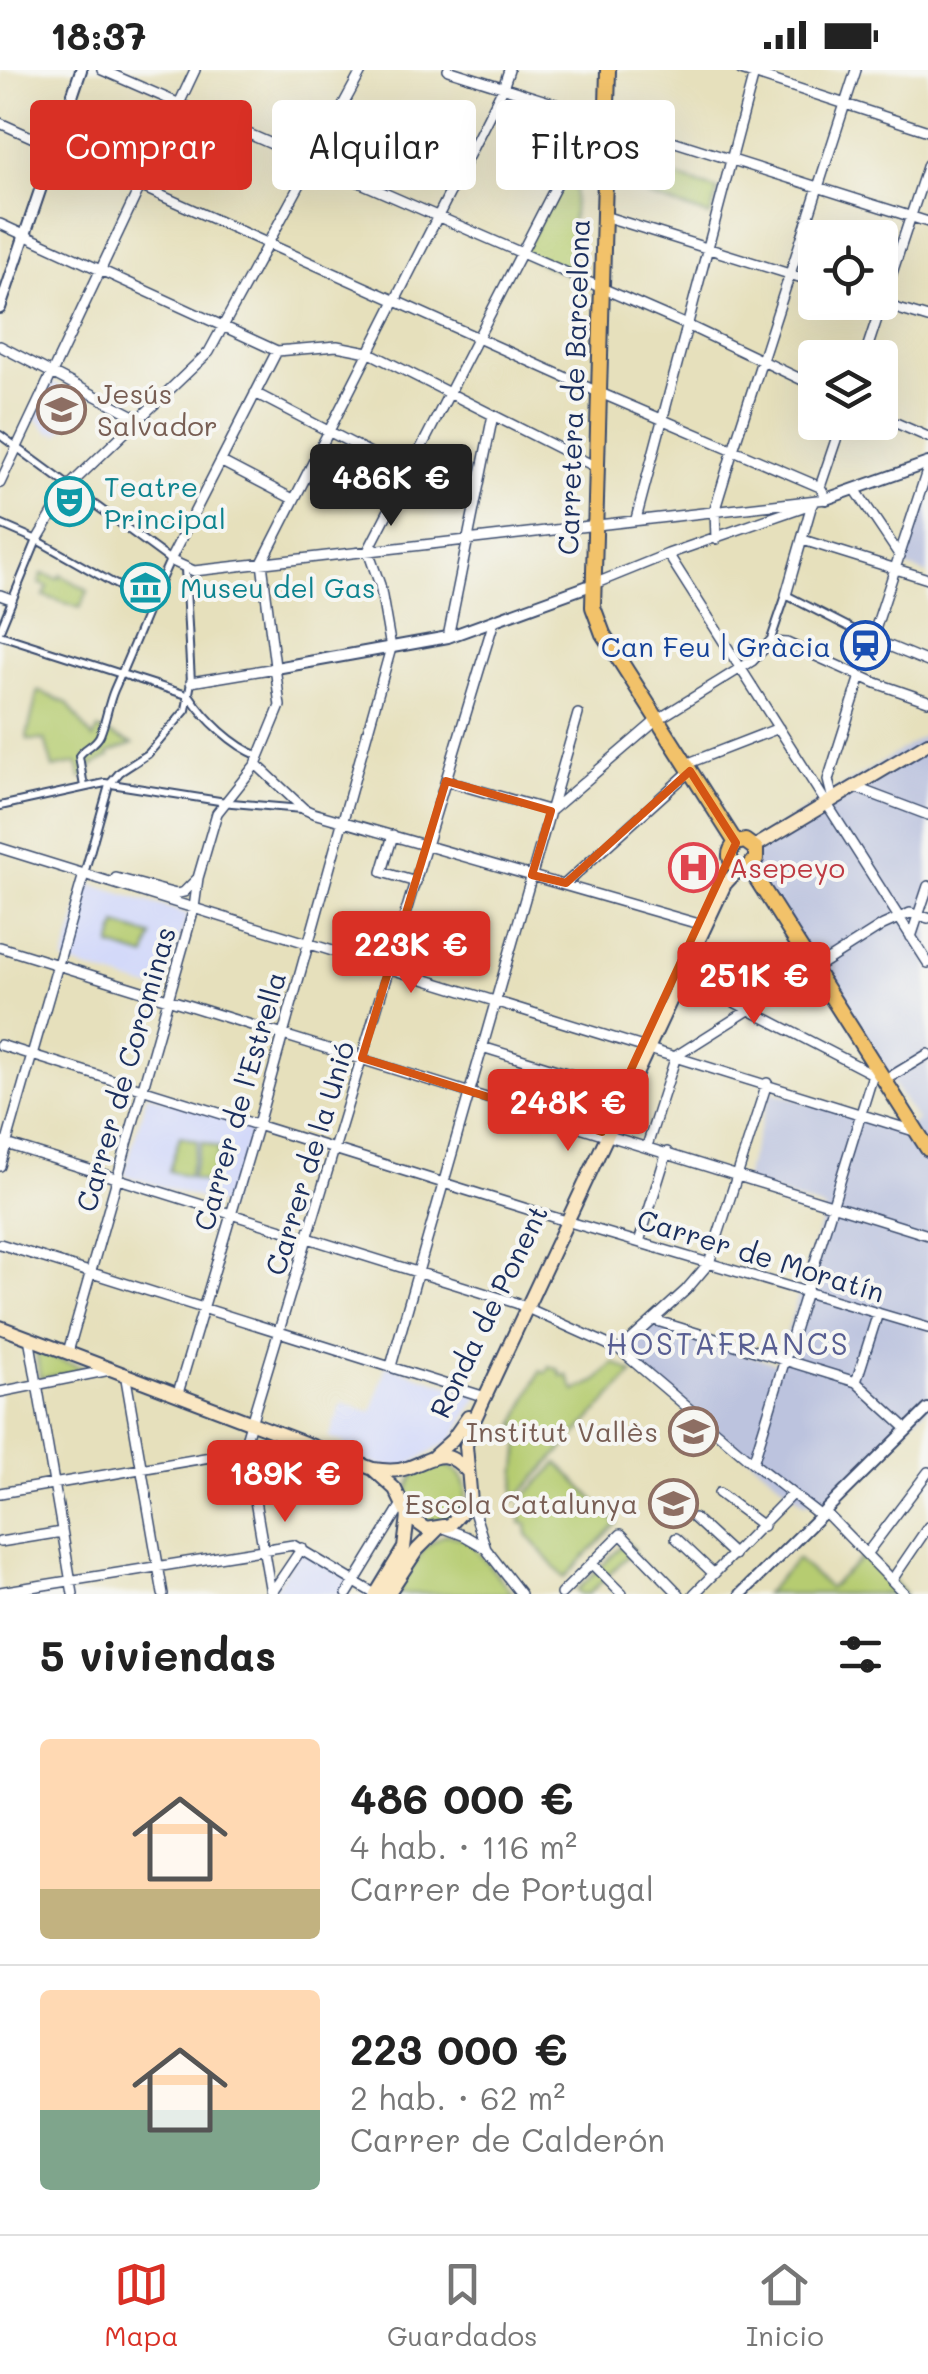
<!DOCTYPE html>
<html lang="es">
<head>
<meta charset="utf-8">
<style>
  body { margin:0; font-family:Mali,sans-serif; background:#f2f2f2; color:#222; height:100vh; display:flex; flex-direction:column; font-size:38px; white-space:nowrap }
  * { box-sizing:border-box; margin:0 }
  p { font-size:32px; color:#767676 }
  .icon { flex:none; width:55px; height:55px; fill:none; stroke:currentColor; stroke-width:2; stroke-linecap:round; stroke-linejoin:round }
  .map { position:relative; height:1524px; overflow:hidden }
  .details { display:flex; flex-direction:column; background:#fff; flex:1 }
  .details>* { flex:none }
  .banner { position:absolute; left:30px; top:30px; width:870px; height:90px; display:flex; gap:20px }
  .fabs { position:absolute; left:798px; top:150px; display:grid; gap:20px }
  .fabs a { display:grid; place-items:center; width:100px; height:100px; border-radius:10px; background:#fff; box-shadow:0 10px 40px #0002; font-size:50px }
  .price { position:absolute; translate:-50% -85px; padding:0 22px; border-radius:10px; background:#d93025; color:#fff; font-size:32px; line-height:65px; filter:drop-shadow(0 2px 5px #0008) }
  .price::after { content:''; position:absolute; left:50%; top:60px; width:30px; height:22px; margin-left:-15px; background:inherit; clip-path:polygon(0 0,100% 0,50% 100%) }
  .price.selected { background:#222; color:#fff }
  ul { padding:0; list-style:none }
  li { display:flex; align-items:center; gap:30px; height:250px; padding:0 40px }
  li+li { border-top:2px solid #e0e0e0 }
  li span { display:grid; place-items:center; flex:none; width:280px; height:200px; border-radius:10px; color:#555 }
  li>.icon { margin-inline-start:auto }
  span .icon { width:120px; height:120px; fill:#fffc; stroke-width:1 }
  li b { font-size:42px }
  h2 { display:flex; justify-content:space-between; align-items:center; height:120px; padding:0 40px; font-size:42px }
  .tag { padding:0 35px; border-radius:10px; background:#fff; box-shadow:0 10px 40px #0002; font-size:35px; line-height:90px }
  .tag.selected { background:#d93025; color:#fff }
  .status { display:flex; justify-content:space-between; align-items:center; height:70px; padding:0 50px; background:#fff; direction:ltr }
  .status svg { height:28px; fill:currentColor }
  .menu { display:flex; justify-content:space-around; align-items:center; height:140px; border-top:2px solid #e0e0e0; background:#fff; font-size:28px; color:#767676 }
  .menu a { display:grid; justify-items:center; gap:5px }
  .menu .selected { color:#d93025 }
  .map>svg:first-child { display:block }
  .built { fill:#d3d9f9 }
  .industrial { fill:#bcc3de }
  .green { fill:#b6cc71; stroke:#687e68; stroke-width:2.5 }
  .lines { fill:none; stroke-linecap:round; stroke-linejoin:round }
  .pedestrian-casing { stroke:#394a6c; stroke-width:10 }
  .minor-casing { stroke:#394a6c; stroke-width:12 }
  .tertiary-casing { stroke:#394a6c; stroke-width:14 }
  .secondary-casing { stroke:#394a6c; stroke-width:16 }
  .primary-casing { stroke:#394a6c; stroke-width:18 }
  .pedestrian { stroke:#fff; stroke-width:6 }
  .minor { stroke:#fff; stroke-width:9 }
  .tertiary { stroke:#fff; stroke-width:10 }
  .secondary { stroke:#fae7c3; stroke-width:12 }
  .primary { stroke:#f2c26a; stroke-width:14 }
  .marked { fill:none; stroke:#d45514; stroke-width:8; stroke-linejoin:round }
  .labels { text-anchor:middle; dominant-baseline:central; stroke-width:8; stroke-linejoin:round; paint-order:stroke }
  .street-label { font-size:28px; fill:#1b2f5e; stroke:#f6f6f2 }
  .education-label { font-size:28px; fill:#785e54; stroke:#f6f6f2; text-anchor:end }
  .culture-label { font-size:28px; fill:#0d838f; stroke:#f6f6f2; text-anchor:start }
  .transit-label { font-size:28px; fill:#164399; stroke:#f6f6f2; text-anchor:end }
  .health-label { font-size:28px; fill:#be3a42; stroke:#f6f6f2; text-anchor:start }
  .neighbourhood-label { font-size:30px; letter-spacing:2.5px; fill:#585e92; stroke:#f6f6f2 }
</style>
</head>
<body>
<div class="status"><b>18:37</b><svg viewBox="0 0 49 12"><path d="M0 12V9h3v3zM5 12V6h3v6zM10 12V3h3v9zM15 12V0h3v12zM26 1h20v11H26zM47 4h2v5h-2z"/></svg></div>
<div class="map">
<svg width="928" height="1524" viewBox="0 0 928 1524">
  <rect width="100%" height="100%" fill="#f6f6f2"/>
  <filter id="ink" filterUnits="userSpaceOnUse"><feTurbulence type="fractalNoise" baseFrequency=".01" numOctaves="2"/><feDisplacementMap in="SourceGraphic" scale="20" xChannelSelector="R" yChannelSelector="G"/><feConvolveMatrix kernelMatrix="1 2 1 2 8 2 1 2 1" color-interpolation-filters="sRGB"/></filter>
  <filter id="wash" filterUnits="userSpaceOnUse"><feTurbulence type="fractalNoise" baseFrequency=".0048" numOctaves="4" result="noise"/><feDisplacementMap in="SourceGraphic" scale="40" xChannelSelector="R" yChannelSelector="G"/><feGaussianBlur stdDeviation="2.25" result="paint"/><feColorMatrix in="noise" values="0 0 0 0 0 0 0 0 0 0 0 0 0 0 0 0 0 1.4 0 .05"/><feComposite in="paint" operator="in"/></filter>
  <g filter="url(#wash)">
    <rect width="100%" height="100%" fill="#e6e0bc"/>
    <path class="built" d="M52,312L72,321L75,318L90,326L85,339L58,365L54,361L51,364L35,348Z
      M87,813L188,844L163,922L63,892Z
      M147,1024L252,1057L228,1137L124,1105Z
      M386,1295L479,1325L452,1370L401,1400L342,1386L346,1374L329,1368L342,1332L372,1342Z
      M300,1478L354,1512L346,1524H271Z"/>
    <path class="industrial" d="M928,417V504L902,495Z
      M928,663V1337L826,1433H804L620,1280L655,1253L777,1294L825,1139L743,1112L771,1022L857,1045L902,1062L917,1050L740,781Z"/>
    <path class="green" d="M390,48L442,65L465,76L443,120L351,78L366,50Z
      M569,90L577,97L568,205L522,185Z
      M649,98L718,120L710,146L648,126Z
      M42,504L59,509L61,505L88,521L80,538L44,526L48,517L39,513Z
      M38,621L67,633L93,669L98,659L133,674L108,683L109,687L91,696L89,706L81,708L77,693L53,698L45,670H28L27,666Z
      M117,855L152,866L146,887L111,876Z
      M180,1066L198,1071L188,1107L169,1101Z
      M202,1072L220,1078L210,1114L191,1108Z
      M36,1281L89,1300L40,1308Z
      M614,1293L633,1303L513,1432L521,1364L519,1356L515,1355L540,1301L546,1303L550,1296L559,1300L561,1306L567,1305L575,1321L597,1311Z
      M558,1393L617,1453L564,1508L527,1464V1454L521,1453L523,1428Z
      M408 1423a29 29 0 1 1 58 0a29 29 0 1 1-58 0Z
      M445,1464L467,1469L513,1524H396L425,1477Z
      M626,1472L634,1480L589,1524H581L577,1520Z
      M867,1483L905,1524H765L797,1489L829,1518Z"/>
  </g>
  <g filter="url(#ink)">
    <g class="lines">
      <defs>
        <path id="pedestrian" d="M0,365L170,490C150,533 133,578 114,620C108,634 106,651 100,665C96,675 85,677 79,686L84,717
          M0,454L37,470L150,534
          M0,560L37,470
          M0,565L190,626C205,649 233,676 259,686
          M770,572L786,525L872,569
          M0,736L105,713L232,733L302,739
          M84,804L109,715L120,702L148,684L186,640L191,612L185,499"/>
        <path id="minor" d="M102,0L689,256L815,316
          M448,0L928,152
          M741,0L928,61
          M0,53L598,322L820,417
          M604,146L815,212
          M0,154L277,281L337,276L368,282L596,397
          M875,232L928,248
          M0,276L140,349
          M277,281L170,490L194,501L826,429
          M864,288L928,94
          M255,323L409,403L474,430
          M880,346L928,367
          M222,392L293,429
          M928,398L872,569L928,592
          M0,413L195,0
          M855,419L900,486
          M823,422L820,417L842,352
          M636,449L755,0
          M716,469L715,439L733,380L856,0
          M37,470L69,416L209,282L362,0
          M803,470L928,509
          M668,484L928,893
          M594,514L668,484L814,433
          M0,525L11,529
          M786,525L812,434
          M448,567L493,345
          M191,612L276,598
          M256,694L304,739L313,743L699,854
          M686,694L779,658
          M446,711L551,741
          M854,717L928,745
          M833,730L828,710L861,606
          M553,739L657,650L752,591L770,572L787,573L876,613L928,631
          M393,765L382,802L416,812
          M0,778L914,1061
          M116,808L176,824L184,822L198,808
          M566,813L690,701
          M911,867L928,816
          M0,877L928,1165
          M682,905L871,1003
          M0,975L556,1148L928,1258
          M482,977L621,1020
          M676,986L883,855L910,843L928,848
          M885,1010L928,984
          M0,1072L516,1233L620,1280L753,1393L821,1446
          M647,1076L676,986
          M0,1096L84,804
          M639,1172L667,1082
          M0,1174L479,1325
          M878,1243L856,1312L907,1359
          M654,1250L856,1312
          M29,1267L73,1524
          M620,1280L686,1220L709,1193L767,1013
          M68,1282L194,838L198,808L217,743L256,694L280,636L262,493L503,18L509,0
          M391,1296L578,644
          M125,1303L163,1524
          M0,1322L110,1300
          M178,1323L258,1054L391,578L380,515L368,481L592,46
          M753,1393L876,995
          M0,1423L298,1372
          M719,1423L763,1456
          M471,1432L486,1479L521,1524
          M825,1442L905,1524
          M694,1448L734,1485
          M444,1458L465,1466L484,1477
          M676,1468L714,1504
          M0,1472L62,1462
          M867,1483L928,1402
          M592,1494L622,1524
          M892,1510L928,1457
          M0,1522L293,1475L375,1524
          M271,1523L245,1373L494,551
          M271,1524L302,1478
          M347,1524L402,1434
          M561,1524L621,1464L679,1524
          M694,1524L792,1424"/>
        <path id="tertiary" d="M0,238L81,0
          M826,429L928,393
          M276,598L448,567L591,515
          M741,1524L928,1339"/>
        <path id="secondary" d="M754,777L928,673
          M0,1257L373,1399C385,1401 396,1402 407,1398C433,1389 444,1375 468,1402
          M434,1386L452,1370L468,1347
          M373,1399L395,1419L408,1446L426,1459L450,1455L471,1432L466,1376L471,1357L725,814L739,799
          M376,1524L404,1478L408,1446
          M388,1524L417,1480L438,1459"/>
        <path id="primary" d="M608,0L593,537L603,564L736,773
          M736,773L745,771L756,779V789L749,797
          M736,773C727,782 728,792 739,799L749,797
          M749,797L928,1079"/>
      </defs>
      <use href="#pedestrian" class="pedestrian-casing"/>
      <use href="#minor" class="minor-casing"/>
      <use href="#tertiary" class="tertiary-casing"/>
      <use href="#secondary" class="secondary-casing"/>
      <use href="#primary" class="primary-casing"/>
      <use href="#pedestrian" class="pedestrian"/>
      <use href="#minor" class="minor"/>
      <use href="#tertiary" class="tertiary"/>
      <use href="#secondary" class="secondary"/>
      <use href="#primary" class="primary"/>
    </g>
  </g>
  <path class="marked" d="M690,701L736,773L602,1062L362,988L446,711L551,741L532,805L566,813Z"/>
  <defs>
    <symbol id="school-ring" viewBox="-11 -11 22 22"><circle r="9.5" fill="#f6f6f2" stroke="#8d6e63" stroke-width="1.5"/><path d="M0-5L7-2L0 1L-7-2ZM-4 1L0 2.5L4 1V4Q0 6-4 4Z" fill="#8d6e63"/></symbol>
    <symbol id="theatre-ring" viewBox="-11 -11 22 22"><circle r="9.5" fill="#f6f6f2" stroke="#0f9aa8" stroke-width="1.5"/><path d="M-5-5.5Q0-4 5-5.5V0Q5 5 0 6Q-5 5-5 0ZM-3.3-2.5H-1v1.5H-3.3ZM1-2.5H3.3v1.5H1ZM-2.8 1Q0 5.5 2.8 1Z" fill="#0f9aa8"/></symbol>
    <symbol id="museum-ring" viewBox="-11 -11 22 22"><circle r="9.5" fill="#f6f6f2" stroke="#0f9aa8" stroke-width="1.5"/><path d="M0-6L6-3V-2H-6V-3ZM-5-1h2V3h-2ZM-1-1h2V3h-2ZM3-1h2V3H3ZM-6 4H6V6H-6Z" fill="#0f9aa8"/></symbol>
    <symbol id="station-ring" viewBox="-11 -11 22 22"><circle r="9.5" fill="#f6f6f2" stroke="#1a4fb4" stroke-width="1.5"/><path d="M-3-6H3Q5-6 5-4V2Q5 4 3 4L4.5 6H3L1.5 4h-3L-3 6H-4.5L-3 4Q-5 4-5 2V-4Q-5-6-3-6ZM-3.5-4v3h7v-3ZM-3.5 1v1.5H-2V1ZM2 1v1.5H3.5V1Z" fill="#1a4fb4"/></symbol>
    <symbol id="hospital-ring" viewBox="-11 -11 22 22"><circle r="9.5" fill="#f6f6f2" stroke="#e0444e" stroke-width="1.5"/><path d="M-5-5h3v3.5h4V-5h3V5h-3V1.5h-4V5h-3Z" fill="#e0444e"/></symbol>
  </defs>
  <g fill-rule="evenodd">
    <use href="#school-ring" x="34" y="312" width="55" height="55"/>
    <use href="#theatre-ring" x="42" y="404" width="55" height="55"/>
    <use href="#museum-ring" x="118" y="490" width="55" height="55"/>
    <use href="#station-ring" x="838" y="548" width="55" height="55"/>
    <use href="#hospital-ring" x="666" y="770" width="55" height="55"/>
    <use href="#school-ring" x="666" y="1334" width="55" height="55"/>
    <use href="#school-ring" x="646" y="1406" width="55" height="55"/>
  </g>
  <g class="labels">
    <g class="street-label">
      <text transform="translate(573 317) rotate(-88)">Carretera de Barcelona</text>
      <text transform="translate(125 999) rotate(-74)">Carrer de Corominas</text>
      <text transform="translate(239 1031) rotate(-74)">Carrer de l'Estrella</text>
      <text transform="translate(309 1088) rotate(-73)">Carrer de la Unió</text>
      <text transform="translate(761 1185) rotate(17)">Carrer de Moratín</text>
      <text transform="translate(488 1241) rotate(-64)">Ronda de Ponent</text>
    </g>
    <g class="education-label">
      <text x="97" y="323" text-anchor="start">Jesús<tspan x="97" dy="32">Salvador</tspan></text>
      <text x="658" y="1361">Institut Vallès</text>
      <text x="638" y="1433">Escola Catalunya</text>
    </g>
    <g class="culture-label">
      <text x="104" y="416">Teatre<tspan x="104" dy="32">Principal</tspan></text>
      <text x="180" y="517">Museu del Gas</text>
    </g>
    <g class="transit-label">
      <text x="831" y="576">Can Feu | Gràcia</text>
    </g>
    <g class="health-label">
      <text x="729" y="797">Asepeyo</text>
    </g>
    <g class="neighbourhood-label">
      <text x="728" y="1273">HOSTAFRANCS</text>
    </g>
  </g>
</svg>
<div class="fabs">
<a><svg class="icon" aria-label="locate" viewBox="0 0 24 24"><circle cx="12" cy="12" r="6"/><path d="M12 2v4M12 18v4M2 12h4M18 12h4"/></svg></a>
<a><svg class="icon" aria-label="layers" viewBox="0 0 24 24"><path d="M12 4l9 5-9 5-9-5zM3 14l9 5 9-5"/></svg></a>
</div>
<b class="price selected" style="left:391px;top:459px">486K €</b>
<b class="price" style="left:411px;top:926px">223K €</b>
<b class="price" style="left:754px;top:957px">251K €</b>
<b class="price" style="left:568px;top:1084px">248K €</b>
<b class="price" style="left:285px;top:1455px">189K €</b>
<div class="banner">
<a class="tag selected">Comprar</a>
<a class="tag">Alquilar</a>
<a class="tag">Filtros</a>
</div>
</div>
<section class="details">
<h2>5 viviendas<svg class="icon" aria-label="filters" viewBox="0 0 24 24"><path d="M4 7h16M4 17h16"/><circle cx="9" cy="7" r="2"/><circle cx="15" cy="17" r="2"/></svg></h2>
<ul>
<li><span style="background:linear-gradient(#ffd9b3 75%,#c2b280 0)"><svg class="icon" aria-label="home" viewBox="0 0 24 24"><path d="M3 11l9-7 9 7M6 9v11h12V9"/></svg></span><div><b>486 000 €</b><p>4 hab. · 116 m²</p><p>Carrer de Portugal</p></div></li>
<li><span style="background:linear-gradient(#ffd9b3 60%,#7fa58c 0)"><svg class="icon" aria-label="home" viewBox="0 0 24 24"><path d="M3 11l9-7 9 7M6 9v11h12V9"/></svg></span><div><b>223 000 €</b><p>2 hab. · 62 m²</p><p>Carrer de Calderón</p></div></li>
</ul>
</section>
<nav class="menu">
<a class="selected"><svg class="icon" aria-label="map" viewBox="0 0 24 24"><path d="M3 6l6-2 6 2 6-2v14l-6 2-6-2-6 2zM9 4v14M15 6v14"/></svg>Mapa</a>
<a><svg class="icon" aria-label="saved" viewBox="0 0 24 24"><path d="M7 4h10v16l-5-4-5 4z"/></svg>Guardados</a>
<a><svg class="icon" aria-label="home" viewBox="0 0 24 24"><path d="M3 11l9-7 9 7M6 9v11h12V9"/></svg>Inicio</a>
</nav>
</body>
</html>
